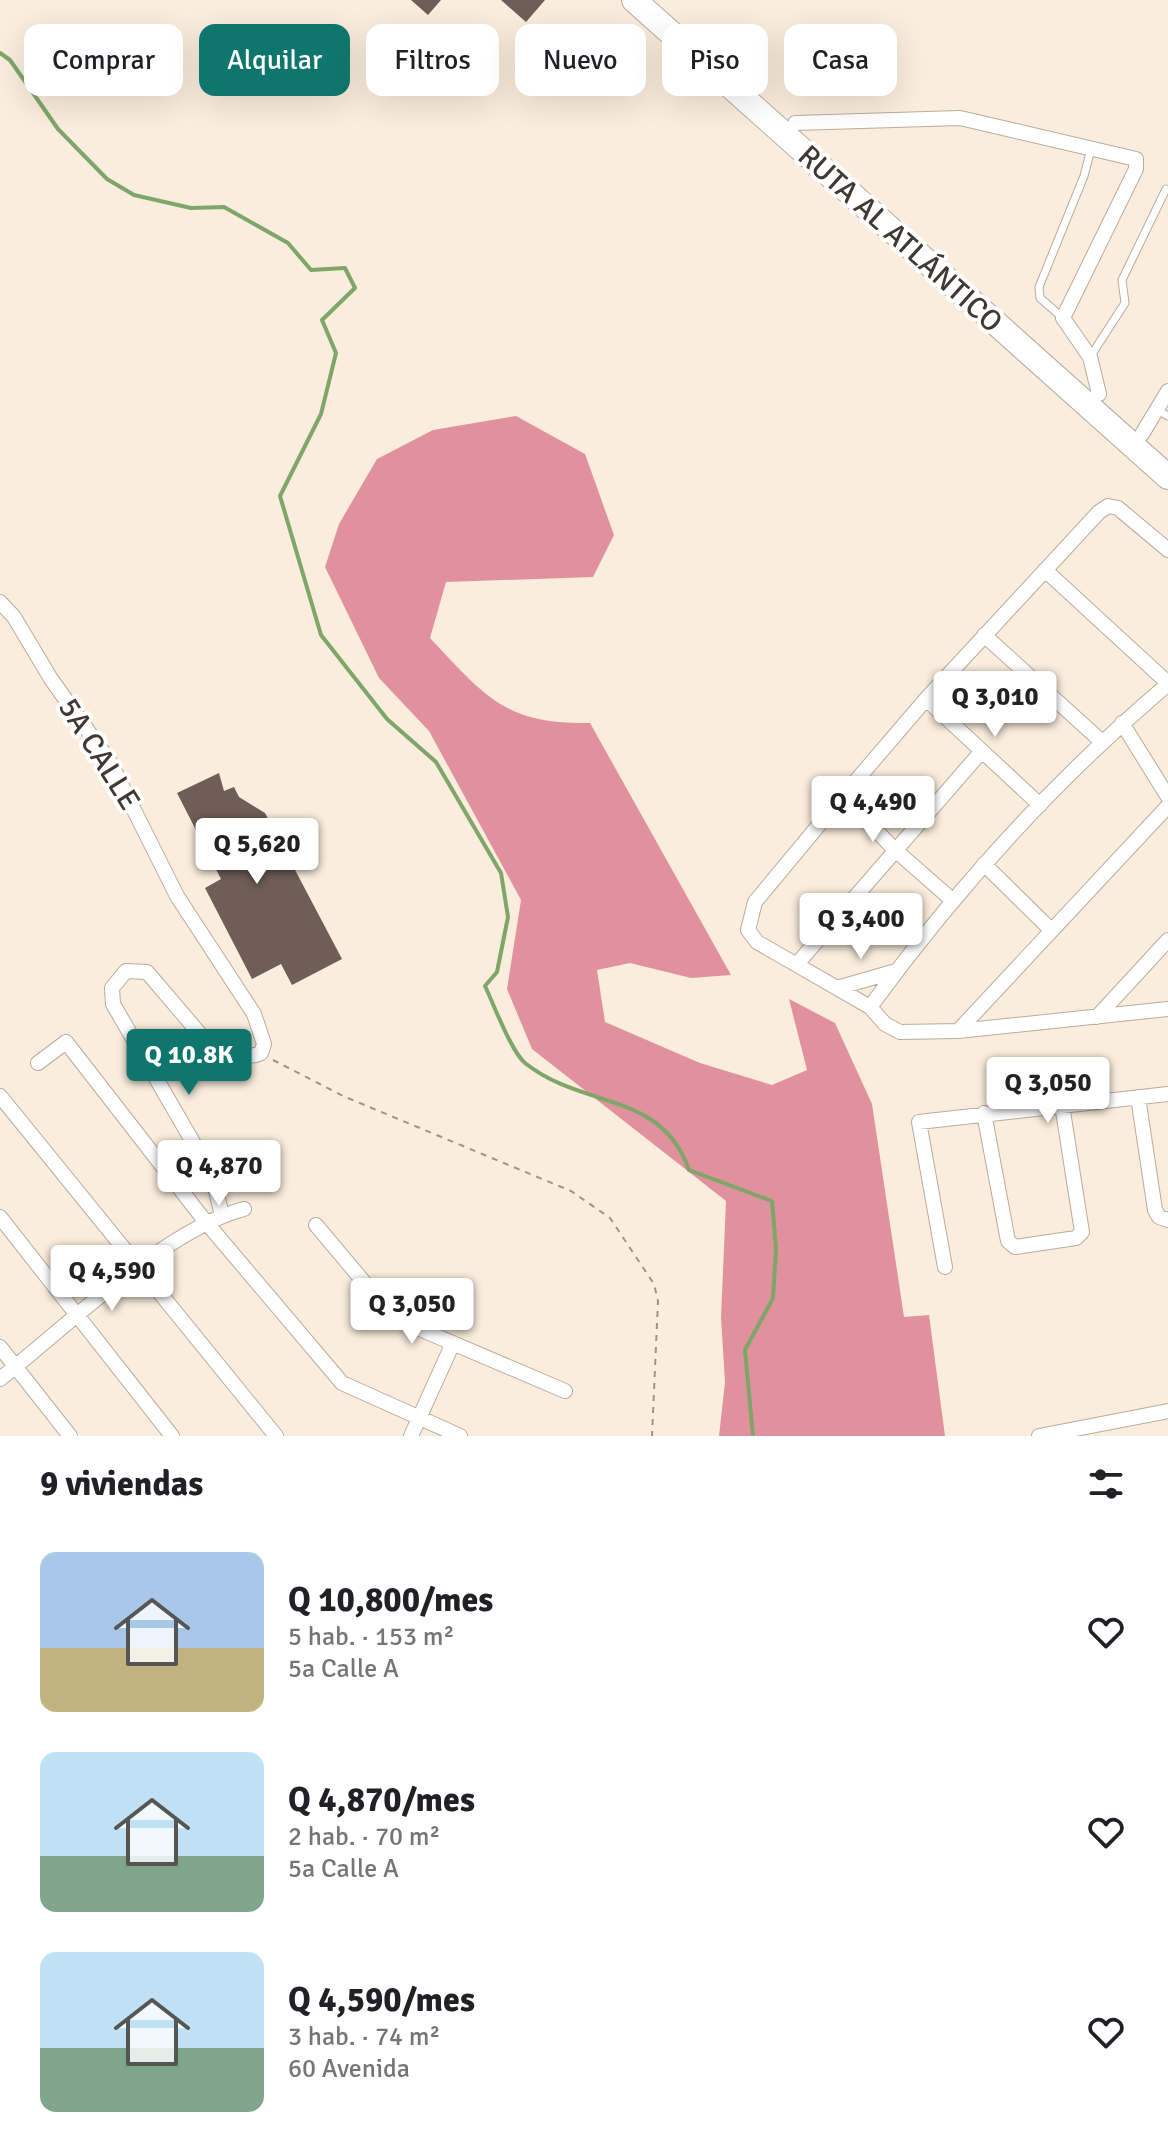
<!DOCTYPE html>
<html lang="es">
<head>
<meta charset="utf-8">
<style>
  body { margin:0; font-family:Signika,sans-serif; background:#f6f6f6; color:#202124; height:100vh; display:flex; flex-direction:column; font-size:30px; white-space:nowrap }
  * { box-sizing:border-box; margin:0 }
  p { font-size:26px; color:#757577 }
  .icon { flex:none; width:44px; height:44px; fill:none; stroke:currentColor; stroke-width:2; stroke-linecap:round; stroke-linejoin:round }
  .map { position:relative; height:1436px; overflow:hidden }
  .sheet { display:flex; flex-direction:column; background:#fff; flex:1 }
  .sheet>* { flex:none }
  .guide { position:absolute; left:24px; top:24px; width:1120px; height:72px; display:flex; gap:16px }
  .price { position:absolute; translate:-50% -68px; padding:0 18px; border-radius:8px; background:#fff; color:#222; font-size:26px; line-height:52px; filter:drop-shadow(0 2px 4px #0008) }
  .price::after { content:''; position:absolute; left:50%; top:48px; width:24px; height:18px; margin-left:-12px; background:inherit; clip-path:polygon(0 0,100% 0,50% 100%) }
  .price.active { background:#0f766e; color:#fff }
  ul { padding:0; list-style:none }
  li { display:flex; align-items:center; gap:24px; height:200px; padding:0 40px }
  li span { display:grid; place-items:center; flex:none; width:224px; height:160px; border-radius:16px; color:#555 }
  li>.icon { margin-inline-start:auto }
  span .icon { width:96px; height:96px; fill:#fffc; stroke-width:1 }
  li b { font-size:34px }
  h2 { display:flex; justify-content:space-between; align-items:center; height:96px; padding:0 40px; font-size:34px }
  .chip { padding:0 28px; border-radius:16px; background:#fff; box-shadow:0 8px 32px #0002; font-size:28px; line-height:72px }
  .chip.active { background:#0f766e; color:#fff }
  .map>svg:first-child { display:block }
  .forest { fill:#e1919e }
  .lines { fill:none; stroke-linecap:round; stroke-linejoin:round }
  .stream { stroke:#7ea668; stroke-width:4 }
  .building { fill:#6f5d57 }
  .lane-casing { stroke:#b8ac9d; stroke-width:9 }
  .street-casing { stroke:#b8ac9d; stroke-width:16 }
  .highway-casing { stroke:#b8ac9d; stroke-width:26 }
  .path { stroke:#9d9388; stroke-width:2; stroke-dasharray:6 6; stroke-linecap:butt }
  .lane { stroke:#fff; stroke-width:7 }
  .street { stroke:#fff; stroke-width:14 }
  .highway { stroke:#fff; stroke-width:24 }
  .labels { text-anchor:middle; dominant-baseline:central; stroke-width:8; stroke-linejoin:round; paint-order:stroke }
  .street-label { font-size:30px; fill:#3e3933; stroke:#fff }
</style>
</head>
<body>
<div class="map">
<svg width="1168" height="1436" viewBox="0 0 1168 1436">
  <rect width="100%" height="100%" fill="#faeddd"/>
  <path class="forest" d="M516,416L585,454L614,535L593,577L446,582L430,638C485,696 505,725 590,723L731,975L691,978L630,963L597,970L605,1022L700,1063L772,1085L807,1070L789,999L835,1023L872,1104L904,1317L929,1315L945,1436H719L725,1382L721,1318L726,1201L532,1049L507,989L521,900L429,731L379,678L325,567L339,524L377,459L433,430Z"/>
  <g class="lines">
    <path class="stream" d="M0,53L10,60L58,129L107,179L134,195L191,208L224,207L288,243L311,270L345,268L355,288L322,320L336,353L321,414L280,496L321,635L387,719L436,762L501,873L508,917L497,972L485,986C494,1005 511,1051 525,1063C584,1110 661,1090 689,1170L772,1201L776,1249L773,1298L745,1350L753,1436"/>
  </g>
  <path class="building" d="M411,0H441L428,15Z
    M501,0H545L526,22Z
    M219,773L224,791L234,787L239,797L265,813L342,959L292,985L281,964L252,979L205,888L221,879L177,793Z"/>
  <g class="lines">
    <defs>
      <path id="lane" d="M1063,318L1040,298L1039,287L1084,176L1091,149
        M1090,357L1125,303L1122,280L1166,189
        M1157,410L1168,416"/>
      <path id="street" d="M795,123L960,118L1136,159V169L1063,318L1090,357L1099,394
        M1142,434L1168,391
        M1168,550L1118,508L1108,506L1099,512L926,699L843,796L755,902L748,930L757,942L870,1007L885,1024L900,1032L958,1031L1168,1009
        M1045,570L1168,683
        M0,602L14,617L51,679L110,762L177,896L254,1014L264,1044L261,1053C244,1060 226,1055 211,1047L147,972L126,971L112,988L113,1004L212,1175L222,1215
        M984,635L1101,741
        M926,699L1040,805
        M1122,723L1168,797
        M843,796L894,849L951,899
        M984,864L1051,930
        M797,964L981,752
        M837,988L896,971
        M870,1007C957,888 1056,779 1168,684
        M1097,1017L1168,940
        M958,1031L1168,806
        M38,1063L66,1042L205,1221L342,1383L460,1436
        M0,1096L276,1436
        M1138,1097L1155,1210L1159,1217L1168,1220
        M984,1113L1008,1241L1015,1247L1076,1238L1082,1232L1062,1105
        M0,1217L172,1436
        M316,1225L394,1318L565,1391
        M945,1267L919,1122L1168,1094
        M0,1347L70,1436
        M0,1379C66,1327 166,1229 244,1209
        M411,1436L453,1343
        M1039,1436L1168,1411"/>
      <path id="highway" d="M634,0L1168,477"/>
    </defs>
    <use href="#lane" class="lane-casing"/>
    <use href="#street" class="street-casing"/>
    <use href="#highway" class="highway-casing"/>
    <path class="path" d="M273,1060L343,1096L571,1191L610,1218L654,1284L658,1301L652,1436"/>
    <use href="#lane" class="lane"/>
    <use href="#street" class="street"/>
    <use href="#highway" class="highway"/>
  </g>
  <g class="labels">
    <g class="street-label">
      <text transform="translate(900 239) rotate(42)">RUTA AL ATLÁNTICO</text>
      <text transform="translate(99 754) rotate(58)">5A CALLE</text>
    </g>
  </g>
</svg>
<b class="price" style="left:995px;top:739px">Q 3,010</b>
<b class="price" style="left:873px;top:844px">Q 4,490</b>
<b class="price" style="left:257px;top:886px">Q 5,620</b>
<b class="price" style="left:861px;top:961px">Q 3,400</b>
<b class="price active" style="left:189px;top:1097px">Q 10.8K</b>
<b class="price" style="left:1048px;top:1125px">Q 3,050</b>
<b class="price" style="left:219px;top:1208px">Q 4,870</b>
<b class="price" style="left:112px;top:1313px">Q 4,590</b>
<b class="price" style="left:412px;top:1346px">Q 3,050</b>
<div class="guide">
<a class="chip">Comprar</a>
<a class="chip active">Alquilar</a>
<a class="chip">Filtros</a>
<a class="chip">Nuevo</a>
<a class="chip">Piso</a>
<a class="chip">Casa</a>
</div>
</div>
<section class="sheet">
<h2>9 viviendas<svg class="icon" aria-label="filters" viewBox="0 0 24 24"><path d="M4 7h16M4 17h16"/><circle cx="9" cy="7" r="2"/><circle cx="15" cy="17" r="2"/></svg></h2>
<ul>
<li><span style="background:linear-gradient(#a9c7e8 60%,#c2b280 0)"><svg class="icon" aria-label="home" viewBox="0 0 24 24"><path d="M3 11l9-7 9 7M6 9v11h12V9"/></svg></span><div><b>Q 10,800/mes</b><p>5 hab. · 153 m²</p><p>5a Calle A</p></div><svg class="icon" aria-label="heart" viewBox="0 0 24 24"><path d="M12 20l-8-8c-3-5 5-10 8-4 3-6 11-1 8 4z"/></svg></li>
<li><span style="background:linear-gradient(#bfe0f5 65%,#7fa58c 0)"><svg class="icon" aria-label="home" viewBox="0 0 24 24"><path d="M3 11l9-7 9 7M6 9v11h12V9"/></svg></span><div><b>Q 4,870/mes</b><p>2 hab. · 70 m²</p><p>5a Calle A</p></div><svg class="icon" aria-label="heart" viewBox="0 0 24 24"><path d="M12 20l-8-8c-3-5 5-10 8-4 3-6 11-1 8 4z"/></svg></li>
<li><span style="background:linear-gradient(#bfe0f5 60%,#7fa58c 0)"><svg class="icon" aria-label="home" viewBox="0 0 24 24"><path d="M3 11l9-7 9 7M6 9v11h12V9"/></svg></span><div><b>Q 4,590/mes</b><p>3 hab. · 74 m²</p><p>60 Avenida</p></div><svg class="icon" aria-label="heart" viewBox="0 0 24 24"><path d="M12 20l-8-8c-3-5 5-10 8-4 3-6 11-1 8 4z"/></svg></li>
</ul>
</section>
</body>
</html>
